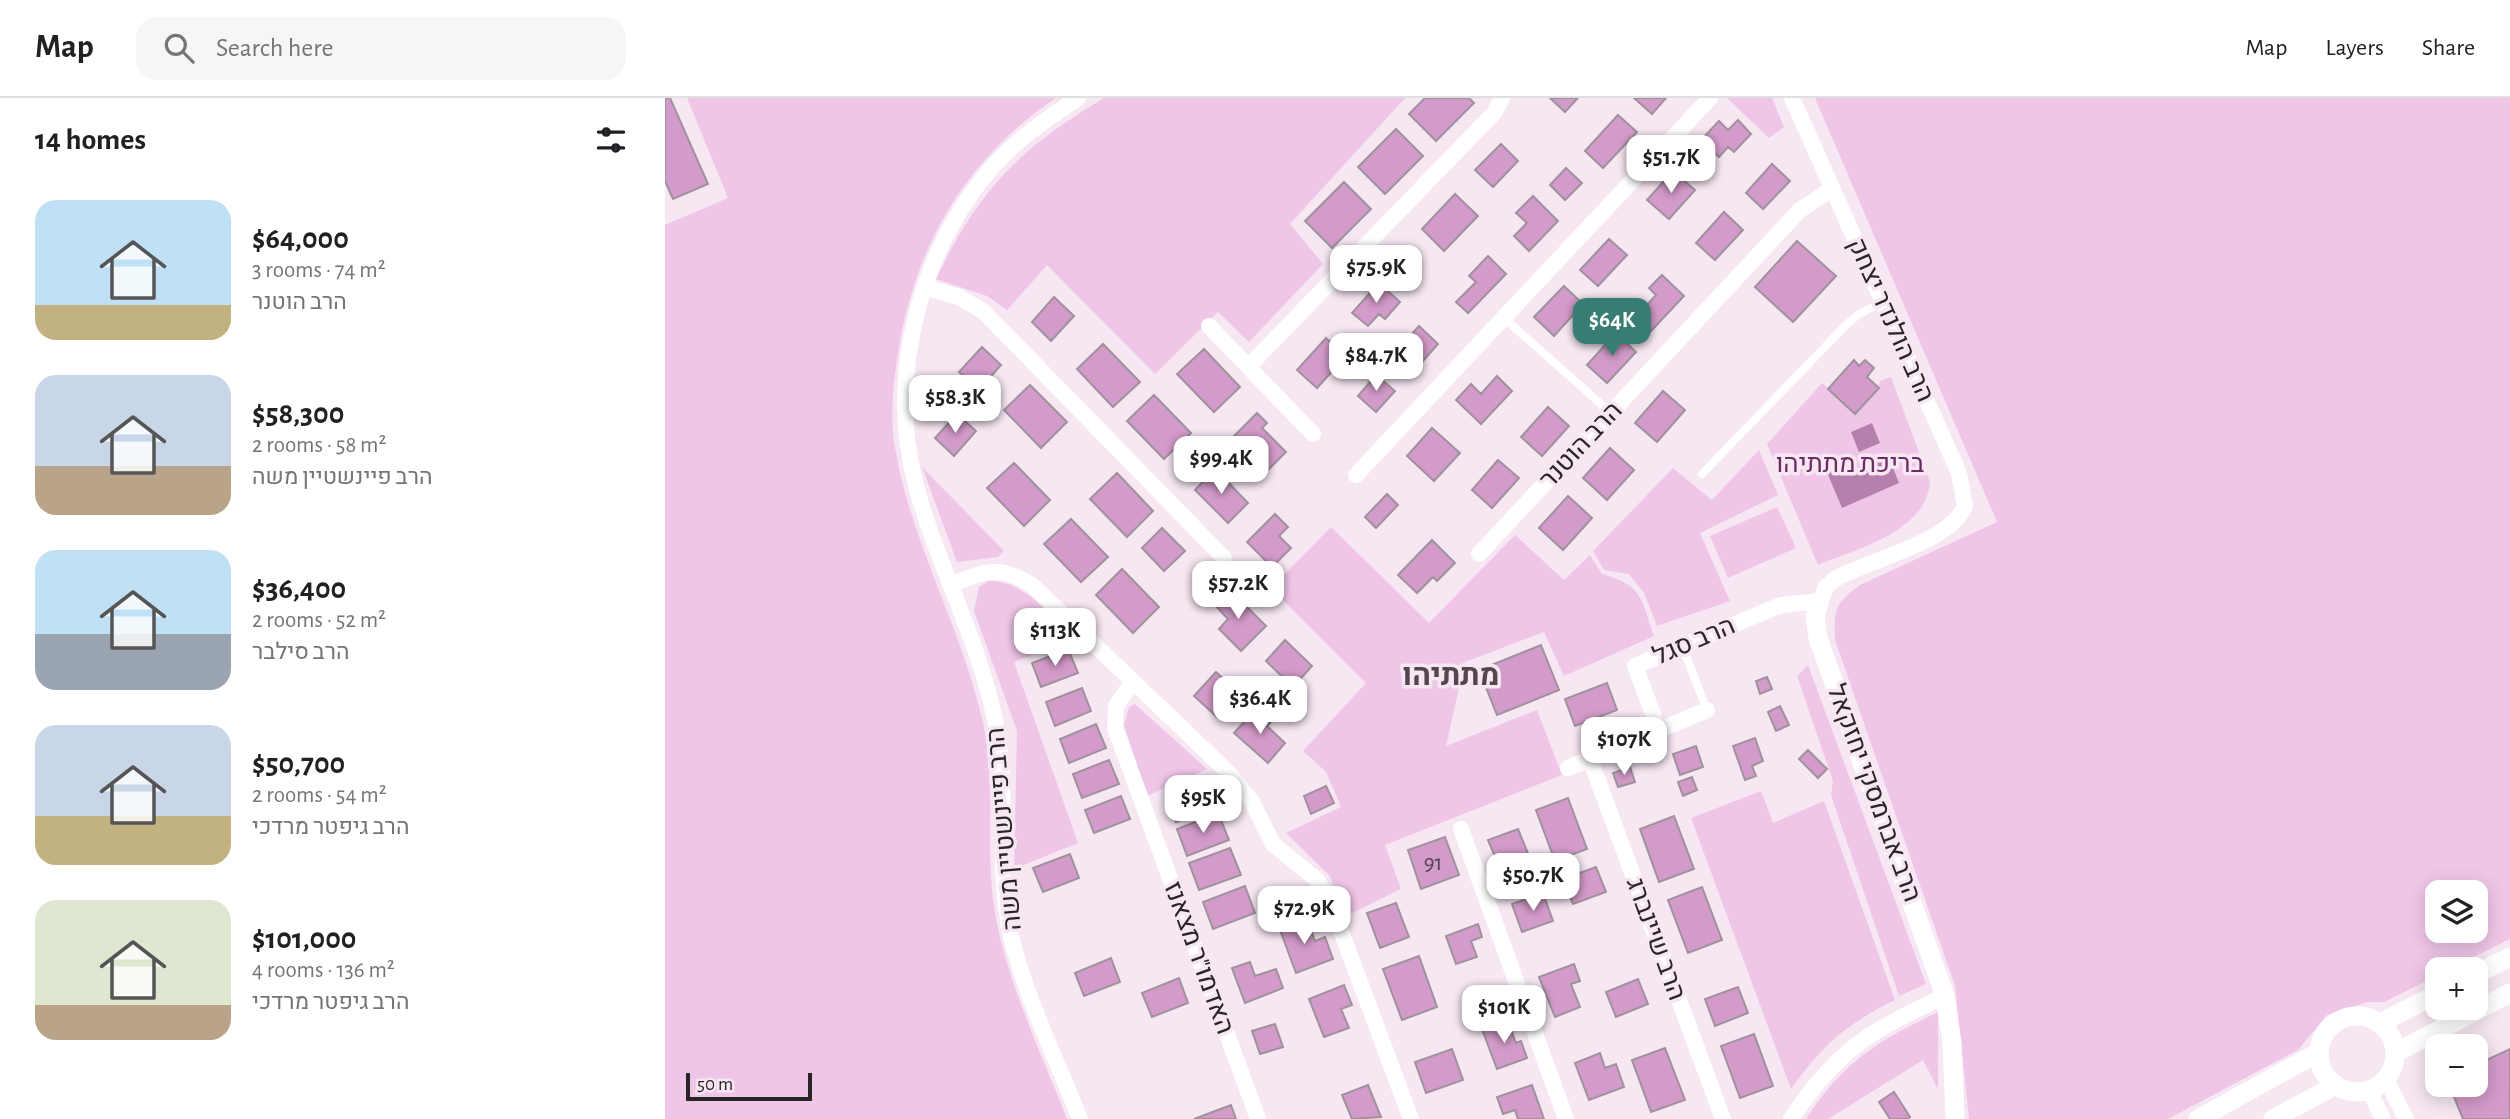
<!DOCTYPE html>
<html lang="en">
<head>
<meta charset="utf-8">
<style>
  body { margin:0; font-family:"Alegreya Sans",Heebo,sans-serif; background:#f6f6f6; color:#202124; height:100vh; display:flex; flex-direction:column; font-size:26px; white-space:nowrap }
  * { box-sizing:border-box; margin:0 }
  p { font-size:23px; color:#757577 }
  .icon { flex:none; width:38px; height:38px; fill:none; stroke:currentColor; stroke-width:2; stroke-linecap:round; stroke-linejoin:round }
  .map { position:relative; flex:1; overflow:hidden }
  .drawer { display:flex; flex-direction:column; background:#fff; width:665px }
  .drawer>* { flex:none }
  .buttons { position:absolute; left:1760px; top:782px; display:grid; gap:14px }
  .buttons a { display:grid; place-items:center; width:63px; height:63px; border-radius:14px; background:#fff; box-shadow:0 4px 18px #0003; font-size:35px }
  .scale { position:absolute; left:21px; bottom:18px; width:126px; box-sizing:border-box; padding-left:7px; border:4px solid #292428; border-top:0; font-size:19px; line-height:24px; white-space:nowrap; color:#292428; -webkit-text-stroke:5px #f6e7f3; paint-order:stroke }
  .price { position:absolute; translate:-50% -60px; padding:0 16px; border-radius:14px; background:#fff; color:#222; font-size:23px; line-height:46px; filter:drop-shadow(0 2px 4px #0008) }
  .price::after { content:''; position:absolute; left:50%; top:42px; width:21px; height:16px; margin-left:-10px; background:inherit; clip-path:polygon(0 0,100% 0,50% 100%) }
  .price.on { background:#377d73; color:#fff }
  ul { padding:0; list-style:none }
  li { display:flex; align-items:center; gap:21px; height:175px; padding:0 35px }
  li span { display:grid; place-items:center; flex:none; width:196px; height:140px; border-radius:21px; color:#555 }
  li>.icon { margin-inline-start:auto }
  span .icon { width:84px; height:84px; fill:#fffc; stroke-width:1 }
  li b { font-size:30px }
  h2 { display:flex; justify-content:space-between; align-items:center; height:84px; padding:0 35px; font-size:30px }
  header { display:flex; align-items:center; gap:42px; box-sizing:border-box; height:98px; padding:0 35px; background:#fff; border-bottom:2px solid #e0e0e0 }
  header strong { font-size:33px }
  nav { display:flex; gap:38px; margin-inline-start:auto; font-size:24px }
  .search { width:490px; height:63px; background:#f6f6f6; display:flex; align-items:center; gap:18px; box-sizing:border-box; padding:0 24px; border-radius:21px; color:#757577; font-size:26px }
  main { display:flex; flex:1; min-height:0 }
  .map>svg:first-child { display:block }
  .green { fill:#f0c6e8; fill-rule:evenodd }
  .water { fill:#b680ad }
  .building { fill:#d39bc9; stroke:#9f929c; stroke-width:2 }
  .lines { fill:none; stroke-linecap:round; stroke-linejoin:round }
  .service { stroke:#fff; stroke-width:8 }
  .minor { stroke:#fff; stroke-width:16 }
  .tertiary { stroke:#fff; stroke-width:19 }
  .labels { text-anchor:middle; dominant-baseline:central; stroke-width:7; stroke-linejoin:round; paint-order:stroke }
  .number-label { font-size:23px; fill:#544250 }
  .street-label { font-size:26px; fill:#292428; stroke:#f6e7f3 }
  .park-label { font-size:26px; fill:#6d2b65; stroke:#f6e7f3 }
  .quarter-label { font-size:30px; font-weight:bold; fill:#52464f; stroke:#f6e7f3 }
</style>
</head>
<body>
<header>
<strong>Map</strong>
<div class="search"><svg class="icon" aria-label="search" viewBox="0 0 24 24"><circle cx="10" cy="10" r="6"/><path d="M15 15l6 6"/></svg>Search here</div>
<nav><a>Map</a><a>Layers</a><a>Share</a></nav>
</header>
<main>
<section class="drawer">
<h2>14 homes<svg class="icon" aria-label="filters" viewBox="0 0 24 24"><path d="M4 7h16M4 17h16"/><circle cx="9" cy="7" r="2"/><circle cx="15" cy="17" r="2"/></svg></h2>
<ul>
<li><span style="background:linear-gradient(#bfe0f5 75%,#c2b280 0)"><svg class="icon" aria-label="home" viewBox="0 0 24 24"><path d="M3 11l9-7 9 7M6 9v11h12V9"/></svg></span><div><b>$64,000</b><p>3 rooms · 74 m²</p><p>הרב הוטנר</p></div></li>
<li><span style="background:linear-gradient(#c9d6e8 65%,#b9a48a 0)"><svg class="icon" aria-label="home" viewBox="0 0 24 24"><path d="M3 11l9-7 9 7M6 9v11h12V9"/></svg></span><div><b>$58,300</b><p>2 rooms · 58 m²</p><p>הרב פיינשטיין משה</p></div></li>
<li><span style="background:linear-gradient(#bfe0f5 60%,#9aa5b1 0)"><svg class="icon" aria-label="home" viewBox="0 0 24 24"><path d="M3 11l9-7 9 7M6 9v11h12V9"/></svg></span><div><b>$36,400</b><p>2 rooms · 52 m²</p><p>הרב סילבר</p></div></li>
<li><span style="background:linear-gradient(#c9d6e8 65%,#c2b280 0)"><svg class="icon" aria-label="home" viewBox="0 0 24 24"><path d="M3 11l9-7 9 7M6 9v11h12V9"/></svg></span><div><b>$50,700</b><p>2 rooms · 54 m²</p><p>הרב גיפטר מרדכי</p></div></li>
<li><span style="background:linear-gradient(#dfe7d0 75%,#b9a48a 0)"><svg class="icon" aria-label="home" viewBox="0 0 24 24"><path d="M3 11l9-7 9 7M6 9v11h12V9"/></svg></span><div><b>$101,000</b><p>4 rooms · 136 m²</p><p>הרב גיפטר מרדכי</p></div></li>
</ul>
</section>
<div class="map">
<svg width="1845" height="1021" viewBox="0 0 1845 1021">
  <rect width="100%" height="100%" fill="#f6e7f3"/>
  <path class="green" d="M22,0H391C301,60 249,149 233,256C228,288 224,322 231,355C248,449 299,535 319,629C331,685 321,744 328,801C338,877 374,949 402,1021H0V127L63,100Z
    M439,0H740L625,126L658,166L584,244L553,214L490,276L382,167L342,212L322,198L271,181C314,91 354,51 439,0Z
    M1062,0H1107L1119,29L1104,40Z
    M1150,0H1845V841L1784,871L1773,872V877L1719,904H1702L1662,917L1633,952L1503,1021H1304L1290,888L1170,542C1169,512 1169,506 1195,487L1332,424ZM1773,794H1811V833H1773Z
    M1189,262L1194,267L1200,262L1209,270L1202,279L1213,289L1215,283L1226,279L1265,384C1261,434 1191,451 1153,467L1102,346L1157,285L1163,290Z
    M1094,352L1113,397L1035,435L1065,503L992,528L979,495L964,476L939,472L928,453L1008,370L1047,402Z
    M257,369L339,453L333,459L292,464Z
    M1112,409L1131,450L1063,480L1045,438Z
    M666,429L764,525L850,437L899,482L925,457L937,476C978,487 976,501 989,538L899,578L879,534L800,564L781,648L872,612L897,677L720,747L736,791L683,817L664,777L621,735L676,709L661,674L638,653L701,585L606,490Z
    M323,483C360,482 384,517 409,540L349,564L413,745L349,771L352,633L309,513L314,489Z
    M1143,567L1261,886L1234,898L1166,697L1168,683L1132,578Z
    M470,606L542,671L482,698L459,627L464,609Z
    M1096,693L1108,725L1159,703L1230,902C1180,927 1159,946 1126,991L1026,720Z
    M1273,914V991L1258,962L1163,1021H1141C1178,964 1214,942 1273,914Z"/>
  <path class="water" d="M1207,325L1215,345L1194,354L1186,334Z
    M1167,355L1175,364L1190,370L1223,357L1234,385L1177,410L1156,360Z"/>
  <path class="building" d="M0,0H5L43,86L8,101L0,83Z
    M760,0H804L809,5L771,43L744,16Z
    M885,0H913L900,14Z
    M969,0H1001L987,16Z
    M953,17L972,34L938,70L920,53Z
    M1073,22L1086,36L1069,54L1063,49L1054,59L1036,42L1054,23L1063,32Z
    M731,31L758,58L720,96L693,69Z
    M836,46L853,63L828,89L810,72Z
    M1107,66L1125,83L1098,111L1081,95Z
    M901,70L917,85L900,102L885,87Z
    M1008,73L1030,92L1004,121L982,102Z
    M679,84L706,111L667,150L640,123Z
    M790,96L813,118L779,153L757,131Z
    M868,98L893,123L864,153L849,138L862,125L851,115Z
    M1059,114L1078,132L1050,162L1031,145Z
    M944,141L962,157L933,188L915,172Z
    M1132,143L1171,178L1128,224L1090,189Z
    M823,158L841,176L803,215L791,204L811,184L804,178Z
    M997,177L1019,198L986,233L971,219L991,197L984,190Z
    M714,185L735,204L720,221L714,216L703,228L687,215Z
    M899,188L918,206L889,238L869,219Z
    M389,199L409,218L386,243L367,224Z
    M754,228L773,246L749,273L730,255Z
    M951,235L971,254L942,285L922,267Z
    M661,240L681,258L652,290L632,272Z
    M438,246L475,284L448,309L412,271Z
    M317,249L336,267L314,292L294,274Z
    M539,251L575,289L549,314L512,276Z
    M1189,262L1194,268L1200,262L1209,270L1202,279L1214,290L1190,316L1163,291Z
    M711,277L730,293L711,314L693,298Z
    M832,278L847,293L816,326L791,302L806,286L816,296Z
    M365,287L402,324L376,350L339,312Z
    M998,293L1020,312L992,344L970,325Z
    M489,297L526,335L499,361L462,323Z
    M883,309L904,328L877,358L856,339Z
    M592,315L602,325L597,330L621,354L601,374L567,340Z
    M292,316L311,333L289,358L270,340Z
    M767,330L795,355L769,383L742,358Z
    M945,350L969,372L942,402L918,380Z
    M833,362L854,380L827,410L807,392Z
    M349,365L385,402L359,428L322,390Z
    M550,371L583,405L563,425L530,392Z
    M452,375L488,413L462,439L425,401Z
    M722,396L733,407L711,430L700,419Z
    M903,398L927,420L898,452L874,430Z
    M610,416L623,429L614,438L626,450L607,469L582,444Z
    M406,421L443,459L416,484L379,446Z
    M497,430L520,453L499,473L477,450Z
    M767,442L790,465L772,483L768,479L752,495L733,477Z
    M457,471L494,509L468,535L431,497Z
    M564,491L601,528L576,553L554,531L563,521L549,506Z
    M620,542L647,568L628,589L601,563Z
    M876,547L894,592L832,617L814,572Z
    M403,551L413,575L376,589L367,565Z
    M551,574L574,595L552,619L529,598Z
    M1102,579L1107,591L1095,596L1091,583Z
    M942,585L952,612L910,628L900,601Z
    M417,590L426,613L390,628L381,604Z
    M1115,608L1124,627L1111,633L1103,614Z
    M592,610L607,623L602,628L620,645L603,665L569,635Z
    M431,626L441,650L404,665L395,641Z
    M1090,640L1098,663L1087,668L1091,678L1080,682L1068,648Z
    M1031,648L1038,669L1015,677L1008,656Z
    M1143,652L1162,671L1153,680L1134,661Z
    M444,662L454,686L417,700L408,676Z
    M965,669L970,684L953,689L948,675Z
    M1027,679L1032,692L1018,698L1013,684Z
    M541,684L551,709L511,724L501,699Z
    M661,688L669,705L646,716L639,698Z
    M456,698L465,721L429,735L420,712Z
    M903,700L922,751L890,763L871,712Z
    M553,715L564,742L522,758L512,731Z
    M1009,718L1029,771L994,784L975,731Z
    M853,731L866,763L843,772L840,763L833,766L823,742Z
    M780,739L794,777L756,791L743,752Z
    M565,750L576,777L534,792L524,765Z
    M405,756L414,780L378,794L368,770Z
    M931,769L941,794L908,806L898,781Z
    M580,788L590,815L548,831L538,804Z
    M1037,789L1057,842L1023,855L1003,802Z
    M878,795L888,823L857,834L847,806Z
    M731,805L744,839L715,850L702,815Z
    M641,819L650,843L660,839L668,861L631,875L614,829Z
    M813,826L817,839L806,843L812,859L791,866L781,838Z
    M754,858L772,909L737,922L718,871Z
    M446,860L455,884L419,898L410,875Z
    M585,864L590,878L611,871L618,890L580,905L567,870Z
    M909,866L915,883L906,886L915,909L890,919L874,879Z
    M514,880L523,905L487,919L477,895Z
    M973,881L983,906L951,919L941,894Z
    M679,887L687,907L676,911L684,930L659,939L644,901Z
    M1073,889L1083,915L1050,928L1040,901Z
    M842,922L851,945L856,943L862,960L832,971L817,931Z
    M610,926L618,949L595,956L587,933Z
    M1089,936L1108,988L1075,1000L1056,948Z
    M1000,950L1020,1002L986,1014L967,962Z
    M787,951L798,982L761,995L750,964Z
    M1845,951V1021H1798L1784,987H1811V967Z
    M935,955L940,970L951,966L959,989L924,1002L910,965Z
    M703,987L716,1019L687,1021L677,997Z
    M867,987L879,1021H853L850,1012L838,1016L832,999Z
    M1229,994L1245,1019L1242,1021H1225L1214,1004Z
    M566,1007L571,1021H529Z"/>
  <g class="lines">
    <path class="service" d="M839,220L946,315
      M1037,376L1182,226L1194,216L1218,204
      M1017,548L1042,612"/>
    <path class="minor" d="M413,0C383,20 354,40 330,66C256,150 222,274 250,384C271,465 313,539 330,622C345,693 330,767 346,838C361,901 392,962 415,1021
      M260,189L294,199L318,213L559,460
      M544,228L648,336
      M583,269L830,14L837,0
      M691,377L1045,0
      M814,456L1135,112L1167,91
      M287,486C321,473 334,467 367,487L565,676L587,704L608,746L652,782L664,801L746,1021
      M468,583L451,608L450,630L593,1021
      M994,632L970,568L1116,507L1155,503L1161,489L1170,481C1205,461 1285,445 1300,408L1294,375L1127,0
      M925,661L1058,1021
      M903,670L1042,612
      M796,731L901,1021
      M1721,981L1741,1021
      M1704,992L1718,1021
      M1126,1021C1172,951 1207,932 1280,898"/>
    <path class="tertiary" d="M1155,503L1150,518L1153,540L1280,898L1287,945L1290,1021
      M1811,876L1845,859
      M1654 956a38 38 0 1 1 76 0a38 38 0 1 1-76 0Z
      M1715,925L1773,896
      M1730,955L1845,895
      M1533,1021L1654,954
      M1608,1021L1671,987"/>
  </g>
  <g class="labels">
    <g class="number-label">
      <text x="768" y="765">91</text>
    </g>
    <g class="street-label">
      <text transform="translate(1226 222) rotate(66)">הרב הולנדר יצחק</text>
      <text transform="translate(916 347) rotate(-47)">הרב הוטנר</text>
      <text transform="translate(1029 543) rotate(-23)">הרב סגל</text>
      <text transform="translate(1209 695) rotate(70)">הרב אברמסקי יחזקאל</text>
      <text transform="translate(339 731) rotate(-95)">הרב פיינשטיין משה</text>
      <text transform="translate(991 841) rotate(70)">הרב שיינברג</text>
      <text transform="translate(534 860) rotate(70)">האדמו"ר מצאנז</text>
    </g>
    <g class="park-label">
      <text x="1185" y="366">בריכת מתתיהו</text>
    </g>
    <g class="quarter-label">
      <text x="786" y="578">מתתיהו</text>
    </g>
  </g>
</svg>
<div class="buttons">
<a><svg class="icon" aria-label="layers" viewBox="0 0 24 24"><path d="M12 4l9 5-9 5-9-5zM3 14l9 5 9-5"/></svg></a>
<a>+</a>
<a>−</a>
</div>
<div class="scale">50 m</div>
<b class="price" style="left:1006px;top:97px">$51.7K</b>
<b class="price" style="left:711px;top:207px">$75.9K</b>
<b class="price on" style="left:947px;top:260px">$64K</b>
<b class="price" style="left:711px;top:295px">$84.7K</b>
<b class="price" style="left:290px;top:337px">$58.3K</b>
<b class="price" style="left:556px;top:398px">$99.4K</b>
<b class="price" style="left:573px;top:523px">$57.2K</b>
<b class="price" style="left:390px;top:570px">$113K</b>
<b class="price" style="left:595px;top:638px">$36.4K</b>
<b class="price" style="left:959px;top:679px">$107K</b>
<b class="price" style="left:538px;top:737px">$95K</b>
<b class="price" style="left:868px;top:815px">$50.7K</b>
<b class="price" style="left:639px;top:848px">$72.9K</b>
<b class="price" style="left:839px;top:947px">$101K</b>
</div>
</main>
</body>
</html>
